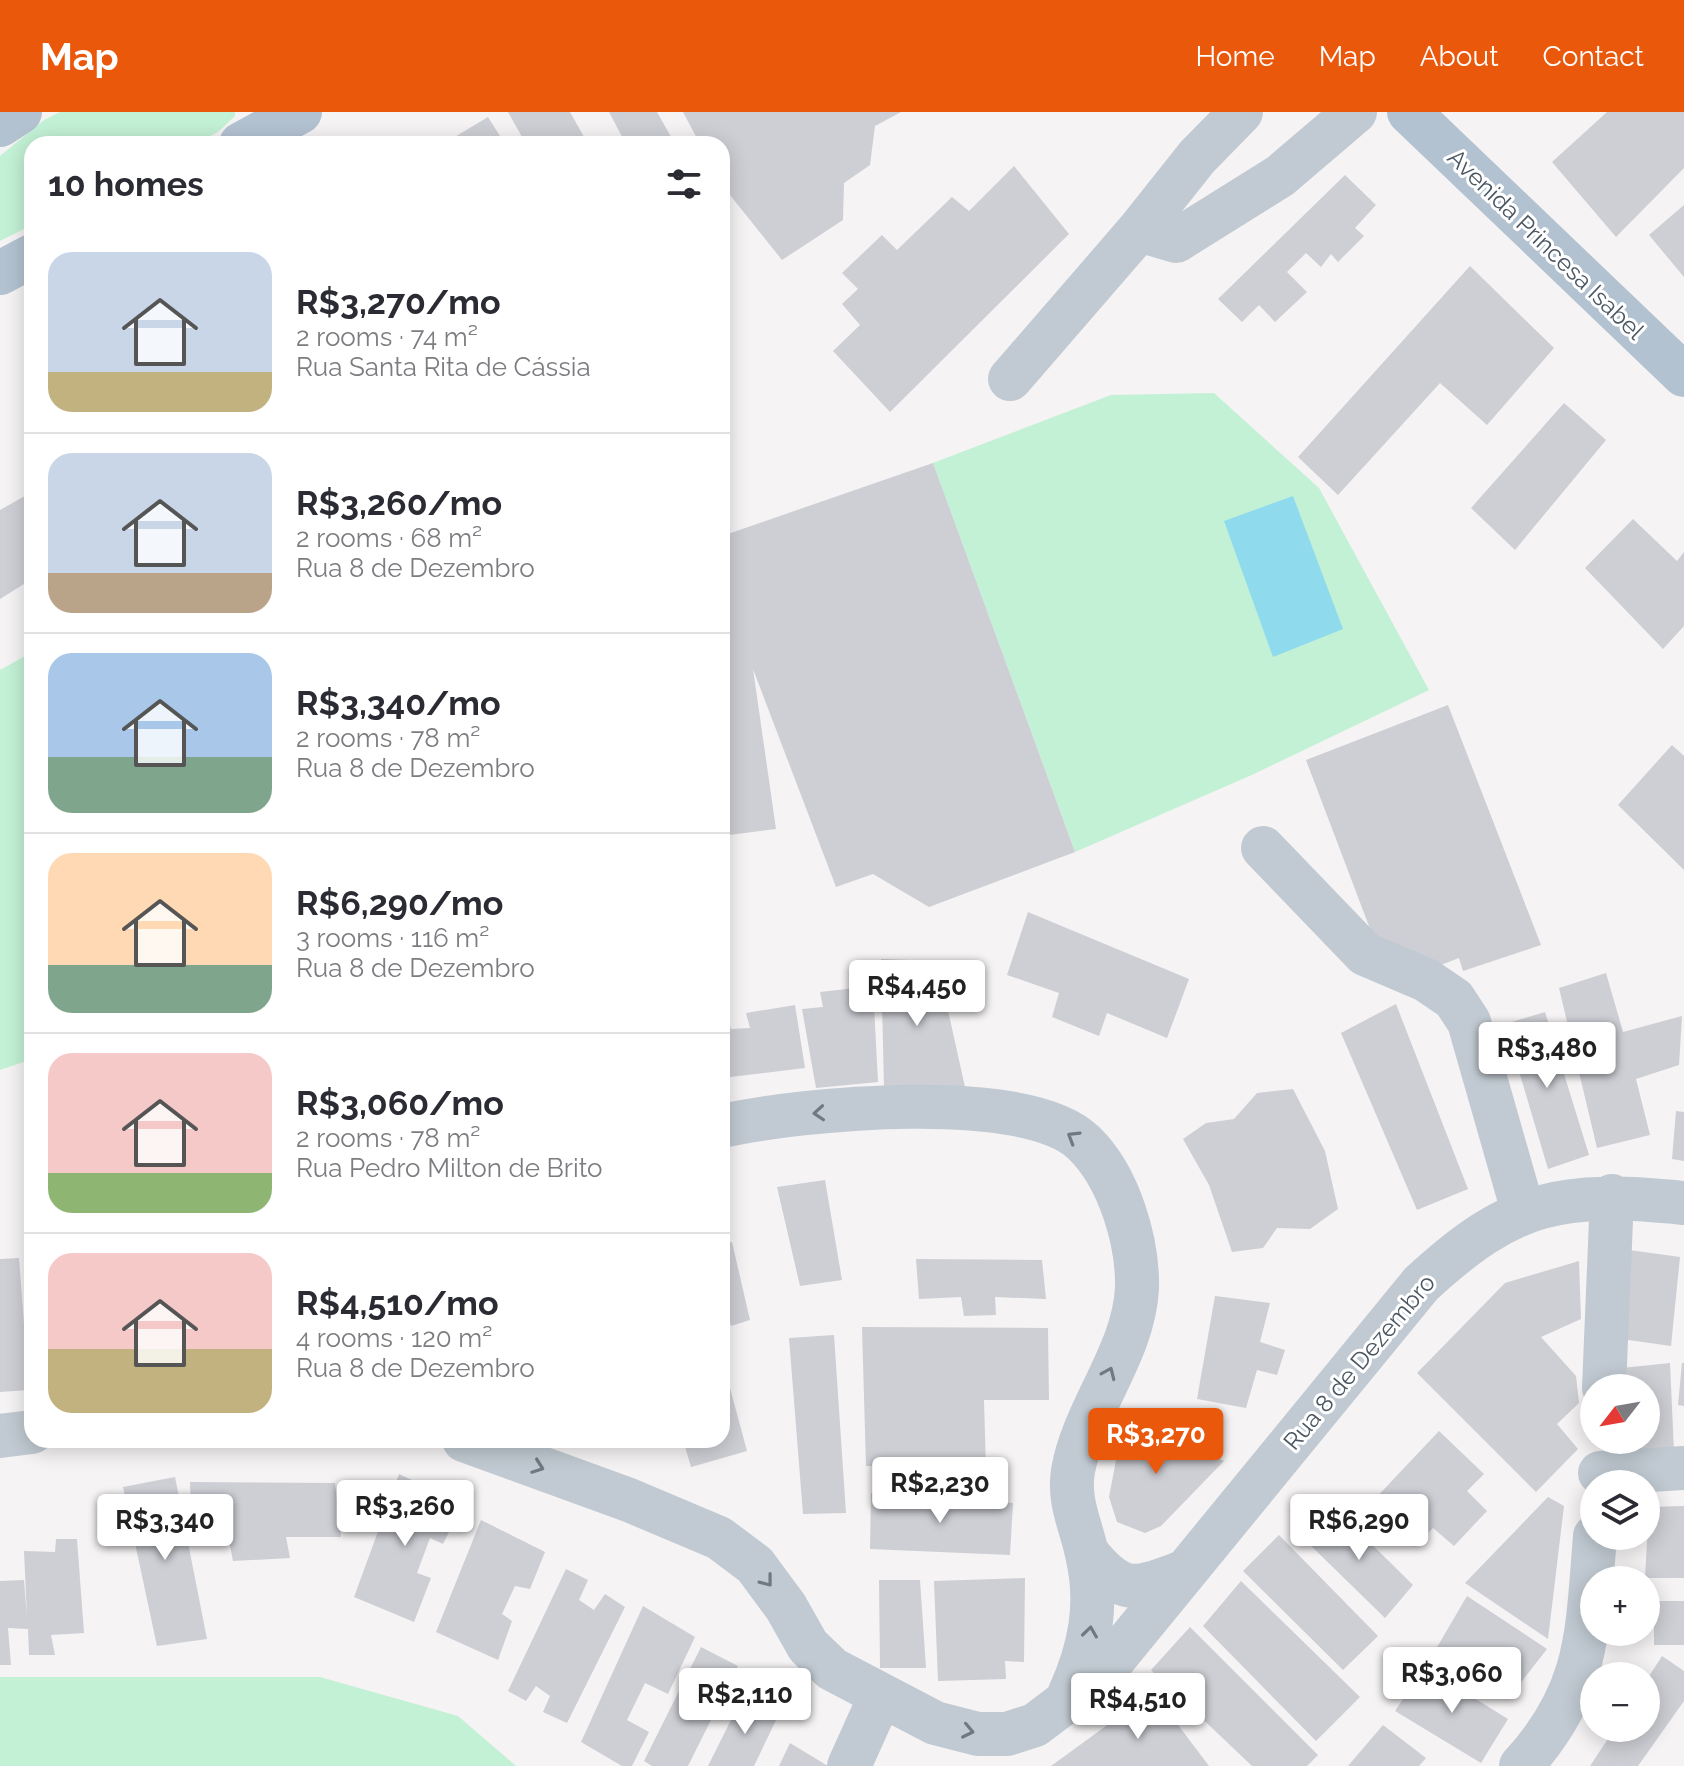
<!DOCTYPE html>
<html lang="en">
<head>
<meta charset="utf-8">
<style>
  body { margin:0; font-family:Raleway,sans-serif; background:#f7f7f7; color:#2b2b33; height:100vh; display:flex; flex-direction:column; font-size:30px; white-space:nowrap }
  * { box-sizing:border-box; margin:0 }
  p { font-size:26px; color:#7c7c81 }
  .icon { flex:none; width:44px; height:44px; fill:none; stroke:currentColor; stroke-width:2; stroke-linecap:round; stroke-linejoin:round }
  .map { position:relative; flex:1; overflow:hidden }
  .panel { position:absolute; left:24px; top:24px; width:706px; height:1312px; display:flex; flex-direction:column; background:#fff; border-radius:24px; box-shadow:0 4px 20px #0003 }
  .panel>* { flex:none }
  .needle { width:52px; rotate:239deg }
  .fabs { position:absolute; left:1580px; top:1262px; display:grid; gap:16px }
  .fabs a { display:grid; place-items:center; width:80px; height:80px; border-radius:50%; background:#fff; box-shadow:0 4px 20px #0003; font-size:40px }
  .price { position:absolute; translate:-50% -68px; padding:0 18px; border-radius:8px; background:#fff; color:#222; font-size:26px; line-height:52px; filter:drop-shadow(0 2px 4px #0008) }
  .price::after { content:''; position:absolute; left:50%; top:48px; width:24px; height:18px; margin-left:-12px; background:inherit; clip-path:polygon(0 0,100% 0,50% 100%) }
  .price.active { background:#ea580c; color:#fff }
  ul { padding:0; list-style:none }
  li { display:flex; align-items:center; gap:24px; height:200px; padding:0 24px }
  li+li { border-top:2px solid #e1e1e2 }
  li span { display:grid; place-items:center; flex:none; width:224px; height:160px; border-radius:24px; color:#555 }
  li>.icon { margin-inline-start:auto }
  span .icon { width:96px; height:96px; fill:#fffc; stroke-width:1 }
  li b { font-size:34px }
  h2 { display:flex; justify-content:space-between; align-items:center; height:96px; padding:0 24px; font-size:34px }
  header { display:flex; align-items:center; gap:48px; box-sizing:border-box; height:112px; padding:0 40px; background:#ea580c; color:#fff }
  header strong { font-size:38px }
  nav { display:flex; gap:44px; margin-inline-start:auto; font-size:28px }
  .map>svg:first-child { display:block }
  .green { fill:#c3f1d5 }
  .water { fill:#90daee }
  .building { fill:#cdcfd5 }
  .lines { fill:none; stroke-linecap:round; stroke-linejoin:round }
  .minor { stroke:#c1cad2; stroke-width:44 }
  .major { stroke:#b3c2d1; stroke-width:44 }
  .oneway { stroke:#6e7983 }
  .labels { text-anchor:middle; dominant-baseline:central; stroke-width:6; stroke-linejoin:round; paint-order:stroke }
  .street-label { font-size:24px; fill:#4a5661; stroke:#fff }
</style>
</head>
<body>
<header>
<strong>Map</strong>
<nav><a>Home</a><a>Map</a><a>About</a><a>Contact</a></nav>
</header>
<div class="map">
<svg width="1684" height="1654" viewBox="0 0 1684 1654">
  <rect width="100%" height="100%" fill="#f5f3f3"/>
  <path class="green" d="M60,0H235V4L218,20L194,32H32V113L0,129V44L44,8Z
    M1214,281L1319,376L1429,578L1254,662L1075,740L933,351L1111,283Z
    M32,540V947L0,958V558Z
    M0,1565H320L458,1604L516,1654H0Z"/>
  <path class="water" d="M1293,384L1343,517L1273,545L1224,409Z"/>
  <path class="building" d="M508,0H570L588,32H526Z
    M609,0H657L675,32H626Z
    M683,0H901L875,14L870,53L844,71L843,108L782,148L722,73V32H700Z
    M1607,0H1684V56L1616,125L1552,50Z
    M488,5L505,32H443Z
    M1014,54L1069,122L890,300L833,239L860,213L842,192L858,177L842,161L882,123L897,138L952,85L969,99Z
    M1345,63L1376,93L1355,116L1364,124L1338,150L1331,142L1321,155L1306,141L1287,160L1307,180L1275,210L1259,193L1242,210L1218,187Z
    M1684,93V165L1649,123Z
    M1470,154L1554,236L1487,313L1440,271L1338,383L1298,345Z
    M1564,291L1606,328L1515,438L1471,396Z
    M933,351L1075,740L929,795L873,762L836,775L753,557L776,717L722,724V424Z
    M32,380V467L0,487V398Z
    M1633,407L1677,449L1684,440V514L1663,537L1585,456Z
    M1448,593L1541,833L1463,859L1459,846L1428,858L1372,822L1306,648Z
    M1672,633L1684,644V758L1618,693Z
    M1028,800L1189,867L1167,926L1107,901L1099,924L1052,905L1059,881L1007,863Z
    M881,847L937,849L965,975L884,976Z
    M1606,861L1623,920L1682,904L1679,953L1636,967L1650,1023L1597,1036L1559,876Z
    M873,874L878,970L816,976L802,897L823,895L820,880Z
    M722,886L731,917L750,916L746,901L795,893L805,956L722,966Z
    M1396,892L1468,1077L1417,1098L1341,921Z
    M1545,900L1589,1043L1548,1057L1505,912Z
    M1293,977L1325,1039L1338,1097L1310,1117L1277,1116L1263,1136L1232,1140L1209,1073L1183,1027L1206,1011L1234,1007L1257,981Z
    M1676,999L1684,1000V1049L1672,1047Z
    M825,1068L842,1168L800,1174L777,1075Z
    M732,1130L750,1208L731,1214L726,1197L722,1198V1132Z
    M1629,1138L1680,1145L1671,1234L1621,1227Z
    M19,1146L29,1278L0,1280V1147Z
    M916,1147L1042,1148L1046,1187L995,1185L996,1203L964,1204L961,1185L919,1187Z
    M1579,1149L1581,1207L1541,1225L1576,1264L1579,1291L1557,1312L1578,1337L1536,1380L1417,1261L1505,1171Z
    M1215,1184L1270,1191L1260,1230L1285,1238L1277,1263L1257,1258L1246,1296L1197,1287Z
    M862,1215L1048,1216L1049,1288H984L986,1357L866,1354Z
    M834,1223L846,1401L803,1402L789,1226Z
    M1670,1251L1674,1341H1621L1622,1328H1646V1276H1622V1256Z
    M1682,1251H1684V1294L1678,1293Z
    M730,1276L747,1339L691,1355L683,1328H722V1278Z
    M1134,1303L1224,1349L1161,1414L1145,1421L1117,1410L1109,1385L1117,1343Z
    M1439,1319L1484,1362L1467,1379L1487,1399L1454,1434L1433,1416L1414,1435L1371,1391Z
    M399,1362L463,1392L443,1432L430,1426L417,1461L431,1466L414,1510L354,1485Z
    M175,1365L207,1527L157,1534L123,1375Z
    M190,1370L335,1371L341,1425H286L290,1446L233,1449L229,1428L192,1430Z
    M871,1381L1013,1391L1010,1443L870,1437Z
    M1548,1385L1564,1394L1548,1527L1465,1471Z
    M1684,1394V1466H1645L1649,1395Z
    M1334,1395L1413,1473L1385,1506L1304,1427Z
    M481,1408L545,1440L530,1477L515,1474L502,1502L512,1509L498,1548L436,1520Z
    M1279,1423L1378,1524L1343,1558L1243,1459Z
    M56,1427H77L84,1521L51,1523L55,1543H29L28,1517L8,1516L11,1553H0V1469L24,1468L27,1505L24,1439L55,1440Z
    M566,1457L588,1468L579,1488L594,1498L605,1482L625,1495L567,1611L543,1600L550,1584L536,1574L526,1589L508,1579Z
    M1025,1466L1024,1550L1005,1549L1006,1567L938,1569L934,1469Z
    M879,1468H920L926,1556H880Z
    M1241,1469L1360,1585L1316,1629L1203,1514Z
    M1467,1484L1547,1537L1519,1573L1480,1546L1473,1558L1436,1537Z
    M1654,1489H1684V1533H1654Z
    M643,1494L695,1525L668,1582L645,1571L627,1608L649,1620L632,1654H622L581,1630Z
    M1190,1515L1318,1643L1307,1654H1252L1151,1558Z
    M701,1535L738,1554L688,1654H652L644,1649Z
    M1662,1544L1684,1559V1589L1638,1654H1590L1615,1616H1646V1569Z
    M1424,1555L1508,1607L1481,1651L1395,1599Z
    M1151,1577L1209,1654H1051L1106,1614Z
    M743,1584L778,1604L754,1654H708Z
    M1383,1613L1426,1646L1419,1654H1348Z
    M790,1631L828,1654H779Z"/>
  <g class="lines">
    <path class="minor" d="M1139,118L1176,129L1280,64L1355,0
      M1010,267L1139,118L1197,45L1241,0
      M1263,736L1365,842L1426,868L1454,887L1469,910L1523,1099
      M722,1014C799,997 1026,974 1084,1031C1119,1065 1138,1129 1137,1176C1134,1241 1084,1296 1073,1359C1068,1390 1081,1413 1087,1442C1099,1492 1090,1537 1069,1583
      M1604,1276L1612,1084
      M0,1324L32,1320
      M464,1328L629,1388L719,1426L755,1453L786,1495L808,1534L832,1557L935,1611L978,1622H1007L1035,1613L1100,1564L1421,1172C1513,1087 1561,1079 1684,1091
      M1600,1361L1684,1356
      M1088,1442C1124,1486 1137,1477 1186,1459
      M849,1654L881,1583
      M1521,1654C1590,1579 1587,1520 1595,1424"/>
    <path class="major" d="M1409,0L1684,263
      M0,13L20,0
      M241,32L300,0
      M0,161L32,144"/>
  </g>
  <defs><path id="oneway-chevron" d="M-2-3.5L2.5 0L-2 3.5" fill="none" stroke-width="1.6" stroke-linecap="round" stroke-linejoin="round" transform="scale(2)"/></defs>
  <g class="oneway">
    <use href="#oneway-chevron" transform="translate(819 1001) rotate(176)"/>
    <use href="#oneway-chevron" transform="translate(1073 1025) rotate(-149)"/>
    <use href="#oneway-chevron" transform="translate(1109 1261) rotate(-66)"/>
    <use href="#oneway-chevron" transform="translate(538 1355) rotate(20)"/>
    <use href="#oneway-chevron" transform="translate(767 1469) rotate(52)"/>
    <use href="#oneway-chevron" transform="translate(1090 1520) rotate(-82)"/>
    <use href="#oneway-chevron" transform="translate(968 1619) rotate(12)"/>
  </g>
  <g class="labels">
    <g class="street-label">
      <text transform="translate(1546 132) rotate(44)">Avenida Princesa Isabel</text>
      <text transform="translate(1359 1250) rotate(-50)">Rua 8 de Dezembro</text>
    </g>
  </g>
</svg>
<div class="fabs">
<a><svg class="needle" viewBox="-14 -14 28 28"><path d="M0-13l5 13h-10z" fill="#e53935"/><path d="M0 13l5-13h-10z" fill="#7c7c81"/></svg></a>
<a><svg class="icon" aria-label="layers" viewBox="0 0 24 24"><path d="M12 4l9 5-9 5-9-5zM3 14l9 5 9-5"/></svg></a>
<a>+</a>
<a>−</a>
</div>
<b class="price" style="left:917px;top:916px">R$4,450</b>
<b class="price" style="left:1547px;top:978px">R$3,480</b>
<b class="price active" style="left:1156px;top:1364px">R$3,270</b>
<b class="price" style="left:940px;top:1413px">R$2,230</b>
<b class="price" style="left:405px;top:1436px">R$3,260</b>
<b class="price" style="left:165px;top:1450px">R$3,340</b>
<b class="price" style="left:1359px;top:1450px">R$6,290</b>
<b class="price" style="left:1452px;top:1603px">R$3,060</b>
<b class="price" style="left:745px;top:1624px">R$2,110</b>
<b class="price" style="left:1138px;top:1629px">R$4,510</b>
<section class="panel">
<h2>10 homes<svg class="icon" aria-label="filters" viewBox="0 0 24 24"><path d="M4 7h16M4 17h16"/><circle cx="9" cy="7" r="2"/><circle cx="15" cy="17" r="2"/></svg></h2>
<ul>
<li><span style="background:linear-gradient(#c9d6e8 75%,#c2b280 0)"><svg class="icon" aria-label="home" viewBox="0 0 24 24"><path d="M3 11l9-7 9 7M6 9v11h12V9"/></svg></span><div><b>R$3,270/mo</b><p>2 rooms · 74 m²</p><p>Rua Santa Rita de Cássia</p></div></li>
<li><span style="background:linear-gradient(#c9d6e8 75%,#b9a48a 0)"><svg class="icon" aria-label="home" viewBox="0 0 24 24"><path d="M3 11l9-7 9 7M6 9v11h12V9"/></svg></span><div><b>R$3,260/mo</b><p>2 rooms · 68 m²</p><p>Rua 8 de Dezembro</p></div></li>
<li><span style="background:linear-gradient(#a9c7e8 65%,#7fa58c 0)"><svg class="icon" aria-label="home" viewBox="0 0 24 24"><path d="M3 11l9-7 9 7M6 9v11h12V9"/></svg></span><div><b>R$3,340/mo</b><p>2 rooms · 78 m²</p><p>Rua 8 de Dezembro</p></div></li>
<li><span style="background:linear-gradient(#ffd9b3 70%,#7fa58c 0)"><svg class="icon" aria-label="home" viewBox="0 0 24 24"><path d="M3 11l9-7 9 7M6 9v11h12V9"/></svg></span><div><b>R$6,290/mo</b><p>3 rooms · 116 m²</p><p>Rua 8 de Dezembro</p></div></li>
<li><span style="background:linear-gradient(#f6c9c9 75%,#8fb573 0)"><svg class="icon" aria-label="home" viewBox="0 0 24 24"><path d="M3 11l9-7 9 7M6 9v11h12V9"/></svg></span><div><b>R$3,060/mo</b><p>2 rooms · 78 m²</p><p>Rua Pedro Milton de Brito</p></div></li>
<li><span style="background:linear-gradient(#f6c9c9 60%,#c2b280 0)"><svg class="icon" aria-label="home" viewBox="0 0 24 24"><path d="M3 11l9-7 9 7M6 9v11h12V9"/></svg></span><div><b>R$4,510/mo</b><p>4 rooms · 120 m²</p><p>Rua 8 de Dezembro</p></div></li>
</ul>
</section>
</div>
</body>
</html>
